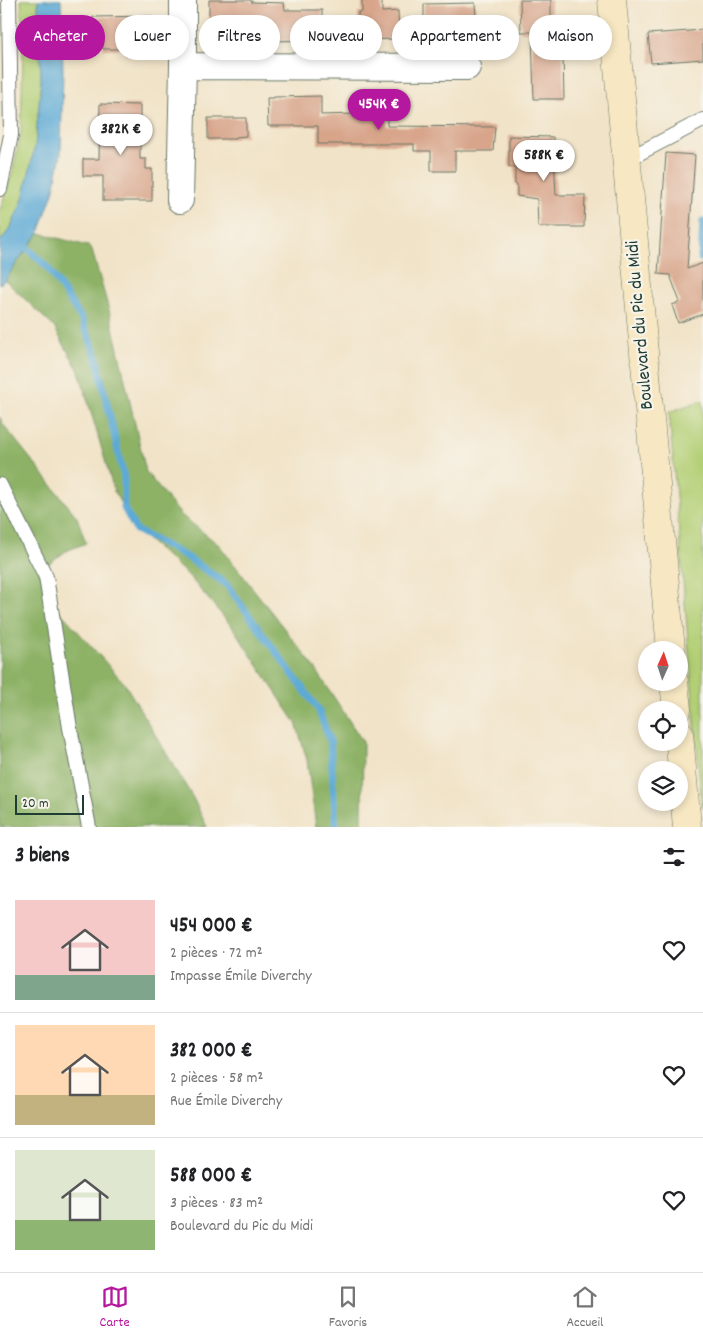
<!DOCTYPE html>
<html lang="fr">
<head>
<meta charset="utf-8">
<style>
  body { margin:0; font-family:Dekko,sans-serif; background:#f6f6f6; color:#202124; height:100vh; display:flex; flex-direction:column; font-size:19px; white-space:nowrap }
  * { box-sizing:border-box; margin:0 }
  p { font-size:16px; color:#757577 }
  .icon { flex:none; width:28px; height:28px; fill:none; stroke:currentColor; stroke-width:2; stroke-linecap:round; stroke-linejoin:round }
  .map { position:relative; height:827px; overflow:hidden }
  .sheet { display:flex; flex-direction:column; background:#fff; flex:1 }
  .sheet>* { flex:none }
  .top-card { position:absolute; left:15px; top:15px; width:674px; height:45px; display:flex; gap:10px }
  .needle { width:32px; rotate:3deg }
  .fabs { position:absolute; left:638px; top:641px; display:grid; gap:10px }
  .fabs a { display:grid; place-items:center; width:50px; height:50px; border-radius:50%; background:#fff; box-shadow:0 2px 8px #0003; font-size:25px }
  .scale { position:absolute; left:15px; bottom:12px; width:69px; box-sizing:border-box; padding-left:5px; border:2px solid #1f3d34; border-top:0; font-size:14px; line-height:18px; white-space:nowrap; color:#1f3d34; -webkit-text-stroke:4px #f7f3e8; paint-order:stroke }
  .price { position:absolute; translate:-50% -42px; padding:0 11px; border-radius:18px; background:#fff; color:#222; font-size:16px; line-height:32px; filter:drop-shadow(0 1px 2px #0008) }
  .price::after { content:''; position:absolute; left:50%; top:30px; width:15px; height:11px; margin-left:-8px; background:inherit; clip-path:polygon(0 0,100% 0,50% 100%) }
  .price.selected { background:#b5179e; color:#fff }
  ul { padding:0; list-style:none }
  li { display:flex; align-items:center; gap:15px; height:125px; padding:0 15px }
  li+li { border-top:1px solid #e0e0e0 }
  li span { display:grid; place-items:center; flex:none; width:140px; height:100px; border-radius:0px; color:#555 }
  li>.icon { margin-inline-start:auto }
  span .icon { width:60px; height:60px; fill:#fffc; stroke-width:1 }
  li b { font-size:21px }
  h2 { display:flex; justify-content:space-between; align-items:center; height:60px; padding:0 15px; font-size:21px }
  .tag { padding:0 18px; border-radius:22px; background:#fff; box-shadow:0 2px 8px #0003; font-size:18px; line-height:45px }
  .tag.selected { background:#b5179e; color:#fff }
  .dock { display:flex; justify-content:space-around; align-items:center; height:70px; border-top:1px solid #e0e0e0; background:#fff; font-size:14px; color:#757577 }
  .dock a { display:grid; justify-items:center; gap:2px }
  .dock .selected { color:#b5179e }
  .map>svg:first-child { display:block }
  .green { fill:#b2cf75; stroke:#688654 }
  .forest { fill:#8db266; stroke:#56784d }
  .water { fill:#5daad6; stroke:#3e7485 }
  .lines { fill:none; stroke-linecap:round; stroke-linejoin:round }
  .stream { stroke:#5daad6; stroke-width:7 }
  .building { fill:#d8a58b }
  .service-casing { stroke:#687767; stroke-width:16 }
  .minor-casing { stroke:#687767; stroke-width:28 }
  .secondary-casing { stroke:#687767; stroke-width:29 }
  .service { stroke:#fff; stroke-width:14 }
  .minor { stroke:#fff; stroke-width:26 }
  .secondary { stroke:#f7e8c3; stroke-width:28 }
  .labels { text-anchor:middle; dominant-baseline:central; stroke-width:4.5; stroke-linejoin:round; paint-order:stroke }
  .street-label { font-size:19px; fill:#1f3d34; stroke:#f7f3e8 }
</style>
</head>
<body>
<div class="map">
<svg width="703" height="827" viewBox="0 0 703 827">
  <rect width="100%" height="100%" fill="#f7f3e8"/>
  <filter id="ink" filterUnits="userSpaceOnUse"><feTurbulence type="fractalNoise" baseFrequency=".02" numOctaves="2"/><feDisplacementMap in="SourceGraphic" scale="10" xChannelSelector="R" yChannelSelector="G"/><feConvolveMatrix kernelMatrix="1 2 1 2 8 2 1 2 1" color-interpolation-filters="sRGB"/></filter>
  <filter id="wash" filterUnits="userSpaceOnUse"><feTurbulence type="fractalNoise" baseFrequency=".0096" numOctaves="4" result="noise"/><feDisplacementMap in="SourceGraphic" scale="20" xChannelSelector="R" yChannelSelector="G"/><feGaussianBlur stdDeviation="1.12" result="paint"/><feColorMatrix in="noise" values="0 0 0 0 0 0 0 0 0 0 0 0 0 0 0 0 0 1.4 0 .05"/><feComposite in="paint" operator="in"/></filter>
  <g filter="url(#wash)">
    <rect width="100%" height="100%" fill="#f1e3c7"/>
    <path class="green" d="M21,0H38L41,83L35,146L23,199L11,227L0,242V210L12,174L21,133L23,52Z
      M703,400V808H702L669,412Z"/>
    <path class="forest" d="M39,233L91,247L109,310L146,472L181,515L219,545L315,668L363,742L362,827H316L307,760L296,723L233,628L188,575L134,528L114,491L79,371L54,327L5,280Z
      M0,417L2,423L77,517L86,543L66,551L39,571L55,606L125,684L193,798L207,827H0Z"/>
    <path class="water" d="M38,0H61L63,70L61,153L54,190L39,233L27,248L5,280L0,284V242L11,227L23,199L35,146L41,83Z"/>
    <g class="lines">
      <path class="stream" d="M21,242L48,268L81,318L96,355L124,478V508L136,530L187,557L226,584L318,709L330,741L336,827
        M701,258L703,221"/>
    </g>
    <g id="blocks">
      <path class="building" d="M209,0H251V2L284,3L285,10H322V40L273,41V20H209Z
        M362,0H382V12L398,11L399,39L359,40L358,12H362Z
        M520,0H551V45L559,44V54H563L564,99H534L532,32H521Z
        M475,3L476,16H483V37H434V25H424V4Z
        M151,16V49L149,48V55H126V49H103V39H94L93,17Z
        M703,30V59L651,63L648,34Z
        M321,96V115L387,113V126L495,127L493,151H455V171H431V151H414V144H318V126H268L267,98H274V97Z
        M100,104L140,105V159H146V169H152V201H103V176H83V159H99Z
        M208,118H246V136L236,137V139H208Z
        M509,136L553,137L556,195H585L584,227H538L537,199L517,196V184H515V167H509Z
        M666,153L695,155L687,269L703,263V314L678,323L672,305L680,302L670,275L658,274Z"/>
    </g>
  </g>
  <g filter="url(#ink)">
    <use href="#blocks" fill-opacity="0" stroke="#687767" stroke-width="1"/>
    <g class="lines">
      <defs>
        <path id="service" d="M626,160L703,120
          M0,189L11,135L9,0
          M0,485L46,577L70,728L89,827"/>
        <path id="minor" d="M183,66L467,67
          M180,200L183,66V0"/>
        <path id="secondary" d="M612,0L671,650
          M674,682L677,710
          M679,733L687,827"/>
      </defs>
      <use href="#service" class="service-casing"/>
      <use href="#minor" class="minor-casing"/>
      <use href="#secondary" class="secondary-casing"/>
      <use href="#service" class="service"/>
      <use href="#minor" class="minor"/>
      <use href="#secondary" class="secondary"/>
    </g>
  </g>
  <g class="labels">
    <g class="street-label">
      <text transform="translate(641 325) rotate(-95)">Boulevard du Pic du Midi</text>
    </g>
  </g>
</svg>
<div class="fabs">
<a><svg class="needle" viewBox="-14 -14 28 28"><path d="M0-13l5 13h-10z" fill="#e53935"/><path d="M0 13l5-13h-10z" fill="#757577"/></svg></a>
<a><svg class="icon" aria-label="locate" viewBox="0 0 24 24"><circle cx="12" cy="12" r="6"/><path d="M12 2v4M12 18v4M2 12h4M18 12h4"/></svg></a>
<a><svg class="icon" aria-label="layers" viewBox="0 0 24 24"><path d="M12 4l9 5-9 5-9-5zM3 14l9 5 9-5"/></svg></a>
</div>
<div class="scale">20 m</div>
<b class="price selected" style="left:379px;top:131px">454K €</b>
<b class="price" style="left:121px;top:156px">382K €</b>
<b class="price" style="left:544px;top:182px">588K €</b>
<div class="top-card">
<a class="tag selected">Acheter</a>
<a class="tag">Louer</a>
<a class="tag">Filtres</a>
<a class="tag">Nouveau</a>
<a class="tag">Appartement</a>
<a class="tag">Maison</a>
</div>
</div>
<section class="sheet">
<h2>3 biens<svg class="icon" aria-label="filters" viewBox="0 0 24 24"><path d="M4 7h16M4 17h16"/><circle cx="9" cy="7" r="2"/><circle cx="15" cy="17" r="2"/></svg></h2>
<ul>
<li><span style="background:linear-gradient(#f6c9c9 75%,#7fa58c 0)"><svg class="icon" aria-label="home" viewBox="0 0 24 24"><path d="M3 11l9-7 9 7M6 9v11h12V9"/></svg></span><div><b>454 000 €</b><p>2 pièces · 72 m²</p><p>Impasse Émile Diverchy</p></div><svg class="icon" aria-label="heart" viewBox="0 0 24 24"><path d="M12 20l-8-8c-3-5 5-10 8-4 3-6 11-1 8 4z"/></svg></li>
<li><span style="background:linear-gradient(#ffd9b3 70%,#c2b280 0)"><svg class="icon" aria-label="home" viewBox="0 0 24 24"><path d="M3 11l9-7 9 7M6 9v11h12V9"/></svg></span><div><b>382 000 €</b><p>2 pièces · 58 m²</p><p>Rue Émile Diverchy</p></div><svg class="icon" aria-label="heart" viewBox="0 0 24 24"><path d="M12 20l-8-8c-3-5 5-10 8-4 3-6 11-1 8 4z"/></svg></li>
<li><span style="background:linear-gradient(#dfe7d0 70%,#8fb573 0)"><svg class="icon" aria-label="home" viewBox="0 0 24 24"><path d="M3 11l9-7 9 7M6 9v11h12V9"/></svg></span><div><b>588 000 €</b><p>3 pièces · 83 m²</p><p>Boulevard du Pic du Midi</p></div><svg class="icon" aria-label="heart" viewBox="0 0 24 24"><path d="M12 20l-8-8c-3-5 5-10 8-4 3-6 11-1 8 4z"/></svg></li>
</ul>
</section>
<nav class="dock">
<a class="selected"><svg class="icon" aria-label="map" viewBox="0 0 24 24"><path d="M3 6l6-2 6 2 6-2v14l-6 2-6-2-6 2zM9 4v14M15 6v14"/></svg>Carte</a>
<a><svg class="icon" aria-label="saved" viewBox="0 0 24 24"><path d="M7 4h10v16l-5-4-5 4z"/></svg>Favoris</a>
<a><svg class="icon" aria-label="home" viewBox="0 0 24 24"><path d="M3 11l9-7 9 7M6 9v11h12V9"/></svg>Accueil</a>
</nav>
</body>
</html>
